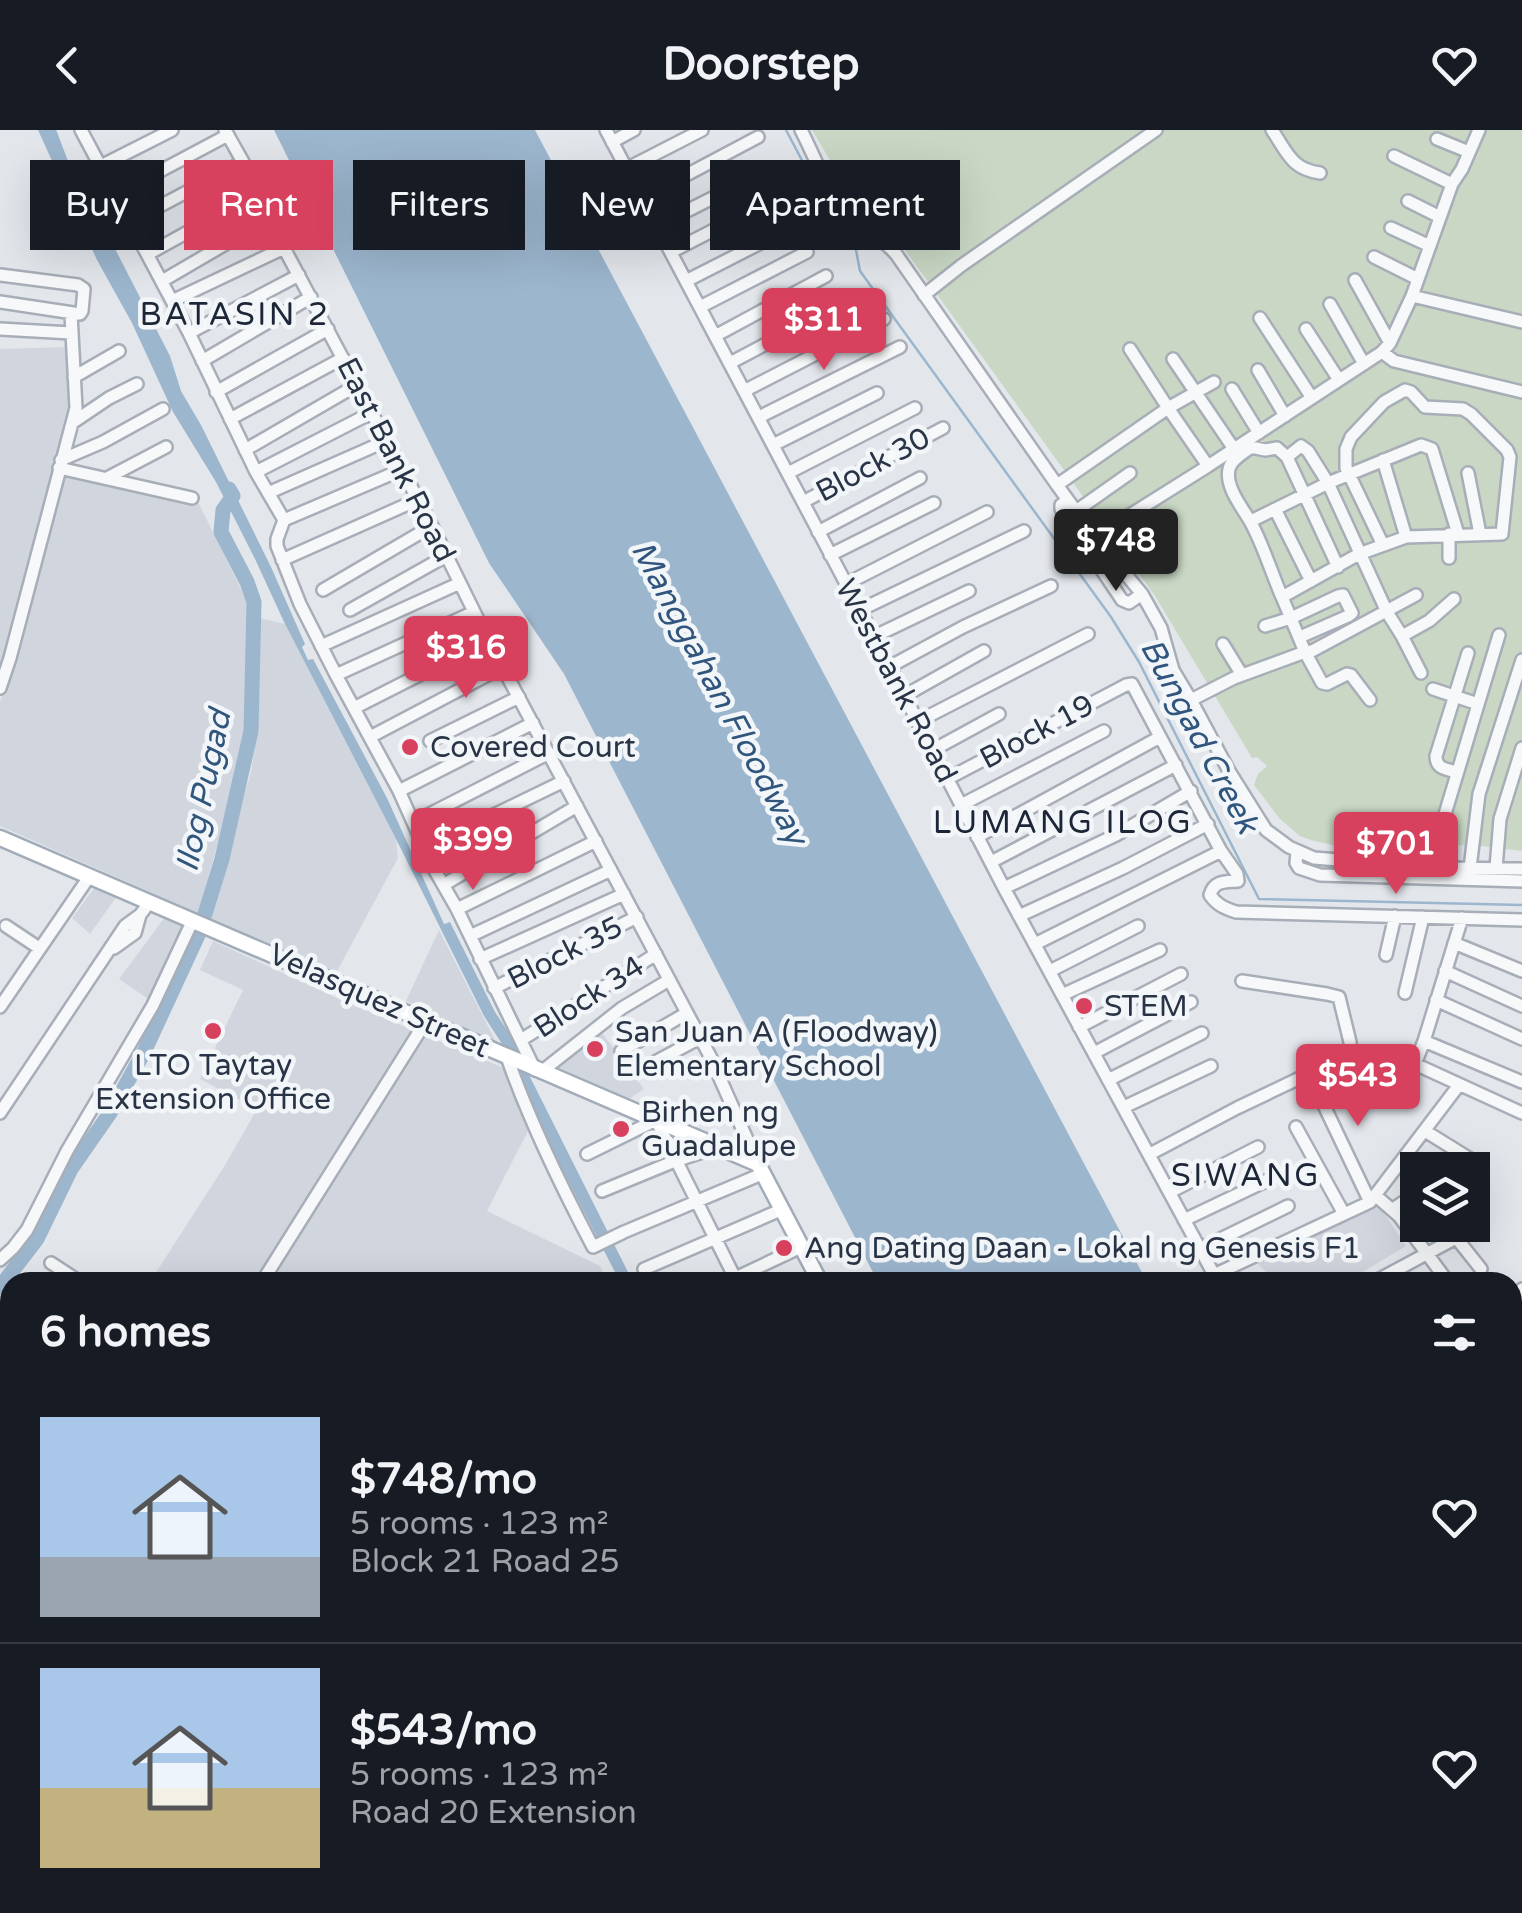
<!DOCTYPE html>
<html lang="en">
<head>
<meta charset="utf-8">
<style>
  body { margin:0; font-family:"Varela Round",sans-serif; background:#20242c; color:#f1f3f6; height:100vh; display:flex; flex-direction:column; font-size:38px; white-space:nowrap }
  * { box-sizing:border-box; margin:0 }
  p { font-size:32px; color:#9ea1a6 }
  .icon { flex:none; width:55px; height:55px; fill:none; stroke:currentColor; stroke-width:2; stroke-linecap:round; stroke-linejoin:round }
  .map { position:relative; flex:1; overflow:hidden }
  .drawer { position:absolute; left:0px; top:1142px; width:1522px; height:642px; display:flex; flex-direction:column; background:#171b24; border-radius:30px 30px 0 0; box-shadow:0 10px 40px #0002 }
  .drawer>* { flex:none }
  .guide { position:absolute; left:30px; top:30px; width:1000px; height:90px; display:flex; gap:20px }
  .fabs { position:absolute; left:1400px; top:1022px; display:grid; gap:20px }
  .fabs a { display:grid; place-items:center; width:90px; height:90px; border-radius:0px; background:#171b24; box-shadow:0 10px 40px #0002; font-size:50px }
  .price { position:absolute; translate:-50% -85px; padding:0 22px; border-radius:10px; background:#d8415e; color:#fff; font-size:32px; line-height:65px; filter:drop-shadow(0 2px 5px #0008) }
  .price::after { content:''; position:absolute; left:50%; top:60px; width:30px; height:22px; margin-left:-15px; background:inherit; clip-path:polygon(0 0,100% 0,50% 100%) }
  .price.selected { background:#222; color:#fff }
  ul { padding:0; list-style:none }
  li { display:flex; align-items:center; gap:30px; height:250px; padding:0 40px }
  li+li { border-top:2px solid #363941 }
  li span { display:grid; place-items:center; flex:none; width:280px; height:200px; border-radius:0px; color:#555 }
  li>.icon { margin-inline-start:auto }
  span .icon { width:120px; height:120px; fill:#fffc; stroke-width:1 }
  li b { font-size:42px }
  h2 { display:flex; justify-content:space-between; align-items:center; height:120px; padding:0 40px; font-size:42px }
  .pill { padding:0 35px; border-radius:0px; background:#171b24; box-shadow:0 10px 40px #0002; font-size:35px; line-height:90px }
  .pill.selected { background:#d8415e; color:#fff }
  header { display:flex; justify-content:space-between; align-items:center; height:130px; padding:0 40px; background:#171b24; font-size:45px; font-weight:700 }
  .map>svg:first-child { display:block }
  .built { fill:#d1d6de }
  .green { fill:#c9d7c4 }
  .water { fill:#9cb6ce }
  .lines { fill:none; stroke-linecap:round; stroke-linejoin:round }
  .stream { stroke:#9cb6ce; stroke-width:2.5 }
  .river { stroke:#9cb6ce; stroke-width:15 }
  .minor-casing { stroke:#a7aeb7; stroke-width:16 }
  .major-casing { stroke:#a2acb9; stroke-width:19 }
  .minor { stroke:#f7f8fa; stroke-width:11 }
  .major { stroke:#fff; stroke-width:14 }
  .poi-dot { fill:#d8415e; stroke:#f3f6f9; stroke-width:4 }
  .labels { text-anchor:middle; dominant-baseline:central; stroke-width:9; stroke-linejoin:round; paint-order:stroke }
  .street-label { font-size:30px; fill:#293546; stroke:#f3f6f9 }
  .poi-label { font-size:30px; fill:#293546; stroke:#f3f6f9; text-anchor:start }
  .neighbourhood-label { font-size:32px; letter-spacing:2.5px; fill:#1c2637; stroke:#f3f6f9 }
  .water-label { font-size:32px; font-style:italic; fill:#30567e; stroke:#f3f6f9 }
</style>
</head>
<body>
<header><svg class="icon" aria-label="back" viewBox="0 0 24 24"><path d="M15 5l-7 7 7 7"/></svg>Doorstep<svg class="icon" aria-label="heart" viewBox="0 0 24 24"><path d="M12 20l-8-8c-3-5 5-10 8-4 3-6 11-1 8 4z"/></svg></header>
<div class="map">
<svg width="1522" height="1783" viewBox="0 0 1522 1783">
  <rect width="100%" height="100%" fill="#e3e7ec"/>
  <path class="built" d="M67,217L72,279L0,544V219Z
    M62,341L198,372L250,477L248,608L198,783L0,696V572L15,529Z
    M259,488L285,494L396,709L398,728L336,843L208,789L251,642L258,595Z
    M95,757L117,766L90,804L72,788Z
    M165,787L184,796L148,869L119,849Z
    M439,800L496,912L406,871Z
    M213,811L339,869L506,939L509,955L528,1001L487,1081L600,1136L608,1152H150L225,1035L257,979L200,949L243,860L200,840Z
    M600,900L644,959L626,971L552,937Z
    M1377,1073L1406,1116L1351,1149L1337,1152H1276L1258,1134L1256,1126Z
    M101,1775H293L288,1783H96Z"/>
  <path class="green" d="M812,0H1522V721L1474,715L1343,717L1314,711L1300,706L1280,689L1254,655L1258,644L1267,636L1257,627L1252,628L1155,466L855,51L841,49Z
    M0,1595L10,1601V1775H23L17,1783H0Z"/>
  <path class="water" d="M38,0H56L57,2L76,52L88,66L170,226L181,261L201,295L271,437L305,514L302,517L308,530L313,529L387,668L444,794L450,792L495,882L521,921L526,939L633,1152H620L556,1027L509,925L484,886L396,709L285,494L255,429L216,352L173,282L132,193L97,130Z
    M274,0H535L1147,1152H878L564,544L489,433Z
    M1212,1775H1477L1481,1783H1216Z"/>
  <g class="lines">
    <path class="stream" d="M786,0L826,76
      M829,83C836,99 840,111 856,120L860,141L1111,487L1139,532L1259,769L1522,775
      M425,1783L427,1775"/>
    <path class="river" d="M204,787L222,729L251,601L254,472L247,452L221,402L223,380L233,366L229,359
      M0,1157L37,1109L71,1039L110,983L144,922L199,803"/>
    <defs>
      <path id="minor" d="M81,0L189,203L256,342L284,390
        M225,0L243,32L284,118L432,396L488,510L710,926L758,1034
        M606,0L860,480L1004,758L1218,1152
        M801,0C814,25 825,56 842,77C858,96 880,106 896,124L1057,355L1095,407L1142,464L1161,498L1173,540L1191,570L1229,641L1266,700L1289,717L1314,728L1438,738L1522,739
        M1272,0C1287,22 1291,39 1320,43
        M1437,9L1469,22
        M612,12L634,0
        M1394,26L1452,54
        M101,36L172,0
        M626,39L702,0
        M115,65L228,5
        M643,68L758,7
        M1408,71L1440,87
        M130,92L243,32
        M657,96L760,44
        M1391,98L1430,116
        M671,122L772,70
        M148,124L258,63
        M1374,127L1418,149
        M0,145L78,155L84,159L82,181L80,184L0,172
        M1355,150L1390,213
        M162,151L270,88
        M686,151L839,73
        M924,165L962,135L1156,0
        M1412,166L1522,192
        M172,171L284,118
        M1330,174L1364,234
        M700,177L807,122
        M1260,188L1312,268
        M0,199L71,203
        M1306,199L1339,250
        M189,203L299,145
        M715,206L826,146
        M1130,219L1168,278L1214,252
        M1382,222L1394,231L1522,262
        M1173,229L1234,319
        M202,231L311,167
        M730,233L847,171
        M1258,240L1285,286
        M74,247L119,221
        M1232,259L1259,303
        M744,261L884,189
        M216,262L328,199
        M759,287L900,217
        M230,289L343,228
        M72,293L109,268L137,254
        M773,315L877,263
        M245,320L357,255
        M1287,327L1301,316L1308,321L1328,353L1387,482L1402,506L1421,543
        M61,330L103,312L163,279
        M1383,330L1406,407
        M1208,336L1382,222L1390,213L1412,166L1452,54L1462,39L1479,0
        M59,338L192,368
        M256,342L371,283
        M788,343L915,278
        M1468,343L1480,404
        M107,348L166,317
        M1057,355L1168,278L1208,336L1095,407
        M268,363L386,311
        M1068,370L1061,375V379L1122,470L1129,473L1142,464
        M803,372L943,298
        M1275,379L1311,451
        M1076,381L1130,343
        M284,390L277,409V416L300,474L336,545L399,661L433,737L457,779L535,940
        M284,390L401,340
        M1251,391L1328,353L1421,315L1432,319L1458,404
        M818,402L920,348
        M830,425L934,373
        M1449,428V404
        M282,430L417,370
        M846,454L987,382
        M323,460L432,396
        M1282,467C1271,442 1263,414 1250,391C1242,377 1225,357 1229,339C1231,329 1244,323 1251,317L1265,320L1277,318L1287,327L1338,437
        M350,480L446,426
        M860,480L1024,401
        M1265,496L1291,488L1338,466L1343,465L1352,483L1348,486L1300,507
        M1402,506L1429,491L1454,469
        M873,507L969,461
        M1223,514L1242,545
        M321,516L460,453
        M889,537L963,497L1051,456
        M336,545L474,482
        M0,558L10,528L76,278L71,184
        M1433,559L1478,574
        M904,566L984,521
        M1191,570L1234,548L1305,522L1282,467L1359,424L1406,407L1502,404L1510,327L1507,320L1471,284L1463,279L1425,277L1411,262L1405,260L1384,272L1351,307L1346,319V338L1383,415
        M1370,570L1351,545L1347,544L1327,554L1322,553L1305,522L1312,521L1416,465
        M354,578L488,510
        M917,592L1088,504
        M370,607L503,537
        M430,611L519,567
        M933,620L999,584
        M1457,642C1446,639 1436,639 1436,626L1468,523
        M947,649L1126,555L1132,554L1221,721L1237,744L1238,751C1226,752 1214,750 1210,765C1217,775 1224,778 1236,782L1522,790
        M399,661L533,593
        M961,675L1104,601
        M414,692L549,623
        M977,707L1160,607
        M426,718L564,651
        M1297,722L1296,733L1299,738L1320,745L1522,751
        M991,732L1176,635
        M1438,738L1439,709L1445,684L1499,505
        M1470,738L1479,664L1522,530
        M1496,738L1500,689L1522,618
        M445,754L577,676
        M1004,758L1116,705L1191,661
        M457,779L596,711
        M1019,786L1123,738L1208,694
        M6,796L39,818
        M470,806L611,740
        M1454,813L1522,841
        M1035,814L1221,721
        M114,818L135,803L140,785
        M1386,825L1395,786
        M480,829L624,764
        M1050,841L1138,796
        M1445,841L1522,876
        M1242,851L1327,864L1339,867L1350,912V935
        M494,858L637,787
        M1405,863L1423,787
        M1062,865L1160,820
        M1436,870L1522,909
        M0,877L89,747
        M1079,897L1181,844
        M521,910L656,824
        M1424,911L1462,788
        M621,921L687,883
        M1094,923L1191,872
        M507,927C530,993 561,1056 593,1117L624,1102L764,1043
        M1415,934L1424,911L1522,952
        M638,941L700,908
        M541,942L622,878L669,850
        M1309,944L1370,1072
        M1108,950L1202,903
        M1124,977L1211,936
        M0,983L125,796L140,785L149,773
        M1296,997L1344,1084
        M1425,1001L1475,1032
        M587,1024L656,990L737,1152
        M1150,1024L1237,978L1302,947L1350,935L1415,934L1522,983
        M1407,1024L1432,1040
        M602,1061L675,1031L718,1017
        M1170,1062L1258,1017
        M1375,1065L1399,1086L1448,1152
        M1393,1079L1418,1062
        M1184,1090L1268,1050
        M1446,1095L1481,1139
        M1200,1119L1288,1076
        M0,1130L13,1118L27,1100L67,1021L153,875L192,792
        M51,1133L80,1152
        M644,1139L783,1079
        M1214,1145L1370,1072L1459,955
        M262,1152L426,891
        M727,1152L801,1117
        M1266,1152L1271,1150
        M1374,1152L1456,1108
        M1512,1176L1522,1159
        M8,1190L10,1192
        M1512,1206L1522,1211
        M0,1245L10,1252
        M1512,1251H1516L1522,1239
        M0,1293L10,1300
        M1512,1362L1522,1370
        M0,1444L10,1425
        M1512,1463L1516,1461
        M1512,1532L1518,1529
        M0,1554L10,1547
        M1512,1562L1522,1557
        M1512,1593L1522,1588
        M1512,1622L1522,1616
        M1512,1707L1522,1701
        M1512,1720L1522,1738
        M727,1775L731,1783
        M773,1775L777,1783
        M64,1783L68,1775
        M293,1783L297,1775
        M381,1783L386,1775
        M597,1783L601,1775
        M840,1783L855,1775
        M1053,1783L1069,1775"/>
      <path id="major" d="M0,708L758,1034L820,1152
        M1512,1649L1522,1642
        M1512,1666L1522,1659
        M1146,1775L1150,1783
        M1290,1783L1303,1775
        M1320,1783L1333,1775"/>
    </defs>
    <use href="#minor" class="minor-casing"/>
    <use href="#major" class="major-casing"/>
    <use href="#minor" class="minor"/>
    <use href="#major" class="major"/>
  </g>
  <g class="poi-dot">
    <circle cx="410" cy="617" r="10"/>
    <circle cx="1084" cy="876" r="10"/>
    <circle cx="213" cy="901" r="10"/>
    <circle cx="595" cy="919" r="10"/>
    <circle cx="621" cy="999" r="10"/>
    <circle cx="784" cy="1118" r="10"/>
  </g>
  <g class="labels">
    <g class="street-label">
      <text transform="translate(396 330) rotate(63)">East Bank Road</text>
      <text transform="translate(873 335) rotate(-28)">Block 30</text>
      <text transform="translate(896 551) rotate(62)">Westbank Road</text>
      <text transform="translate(1037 602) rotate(-28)">Block 19</text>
      <text transform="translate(565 823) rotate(-27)">Block 35</text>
      <text transform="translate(589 867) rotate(-33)">Block 34</text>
      <text transform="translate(379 871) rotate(24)">Velasquez Street</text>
    </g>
    <g class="poi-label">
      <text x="430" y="617">Covered Court</text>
      <text x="1104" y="876">STEM</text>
      <text x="615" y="902">San Juan A (Floodway)<tspan x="615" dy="34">Elementary School</tspan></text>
      <text x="213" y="935" text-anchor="middle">LTO Taytay<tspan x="213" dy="34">Extension Office</tspan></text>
      <text x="641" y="982">Birhen ng<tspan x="641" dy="34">Guadalupe</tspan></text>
      <text x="804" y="1118">Ang Dating Daan - Lokal ng Genesis F1</text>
    </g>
    <g class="neighbourhood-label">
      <text x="235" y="185">BATASIN 2</text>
      <text x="1063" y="693">LUMANG ILOG</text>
      <text x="1246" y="1046">SIWANG</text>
    </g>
    <g class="water-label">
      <text transform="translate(719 563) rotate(62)">Manggahan Floodway</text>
      <text transform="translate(1199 606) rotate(62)">Bungad Creek</text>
      <text transform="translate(204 661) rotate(-78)">Ilog Pugad</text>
    </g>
  </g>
</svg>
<div class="fabs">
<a><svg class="icon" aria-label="layers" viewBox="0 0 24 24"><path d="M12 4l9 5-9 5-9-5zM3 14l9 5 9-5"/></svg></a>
</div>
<b class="price" style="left:824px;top:243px">$311</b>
<b class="price selected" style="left:1116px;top:464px">$748</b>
<b class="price" style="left:466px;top:571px">$316</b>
<b class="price" style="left:473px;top:763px">$399</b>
<b class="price" style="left:1396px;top:767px">$701</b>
<b class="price" style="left:1358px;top:999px">$543</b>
<div class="guide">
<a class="pill">Buy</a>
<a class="pill selected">Rent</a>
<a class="pill">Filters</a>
<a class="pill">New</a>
<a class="pill">Apartment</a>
</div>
<section class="drawer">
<h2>6 homes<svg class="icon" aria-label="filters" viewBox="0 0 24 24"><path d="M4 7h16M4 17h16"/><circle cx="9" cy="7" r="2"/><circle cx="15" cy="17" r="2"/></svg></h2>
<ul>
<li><span style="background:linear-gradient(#a9c7e8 70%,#9aa5b1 0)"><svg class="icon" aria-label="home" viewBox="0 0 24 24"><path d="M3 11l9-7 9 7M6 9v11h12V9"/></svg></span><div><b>$748/mo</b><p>5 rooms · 123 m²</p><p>Block 21 Road 25</p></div><svg class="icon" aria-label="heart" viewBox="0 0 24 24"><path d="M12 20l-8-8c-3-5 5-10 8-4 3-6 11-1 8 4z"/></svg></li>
<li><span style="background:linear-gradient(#a9c7e8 60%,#c2b280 0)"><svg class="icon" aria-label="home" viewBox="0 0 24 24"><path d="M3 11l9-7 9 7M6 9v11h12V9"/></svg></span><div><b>$543/mo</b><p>5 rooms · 123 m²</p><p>Road 20 Extension</p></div><svg class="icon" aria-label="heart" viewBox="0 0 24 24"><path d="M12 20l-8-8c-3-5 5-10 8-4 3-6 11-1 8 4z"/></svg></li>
</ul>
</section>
</div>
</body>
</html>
